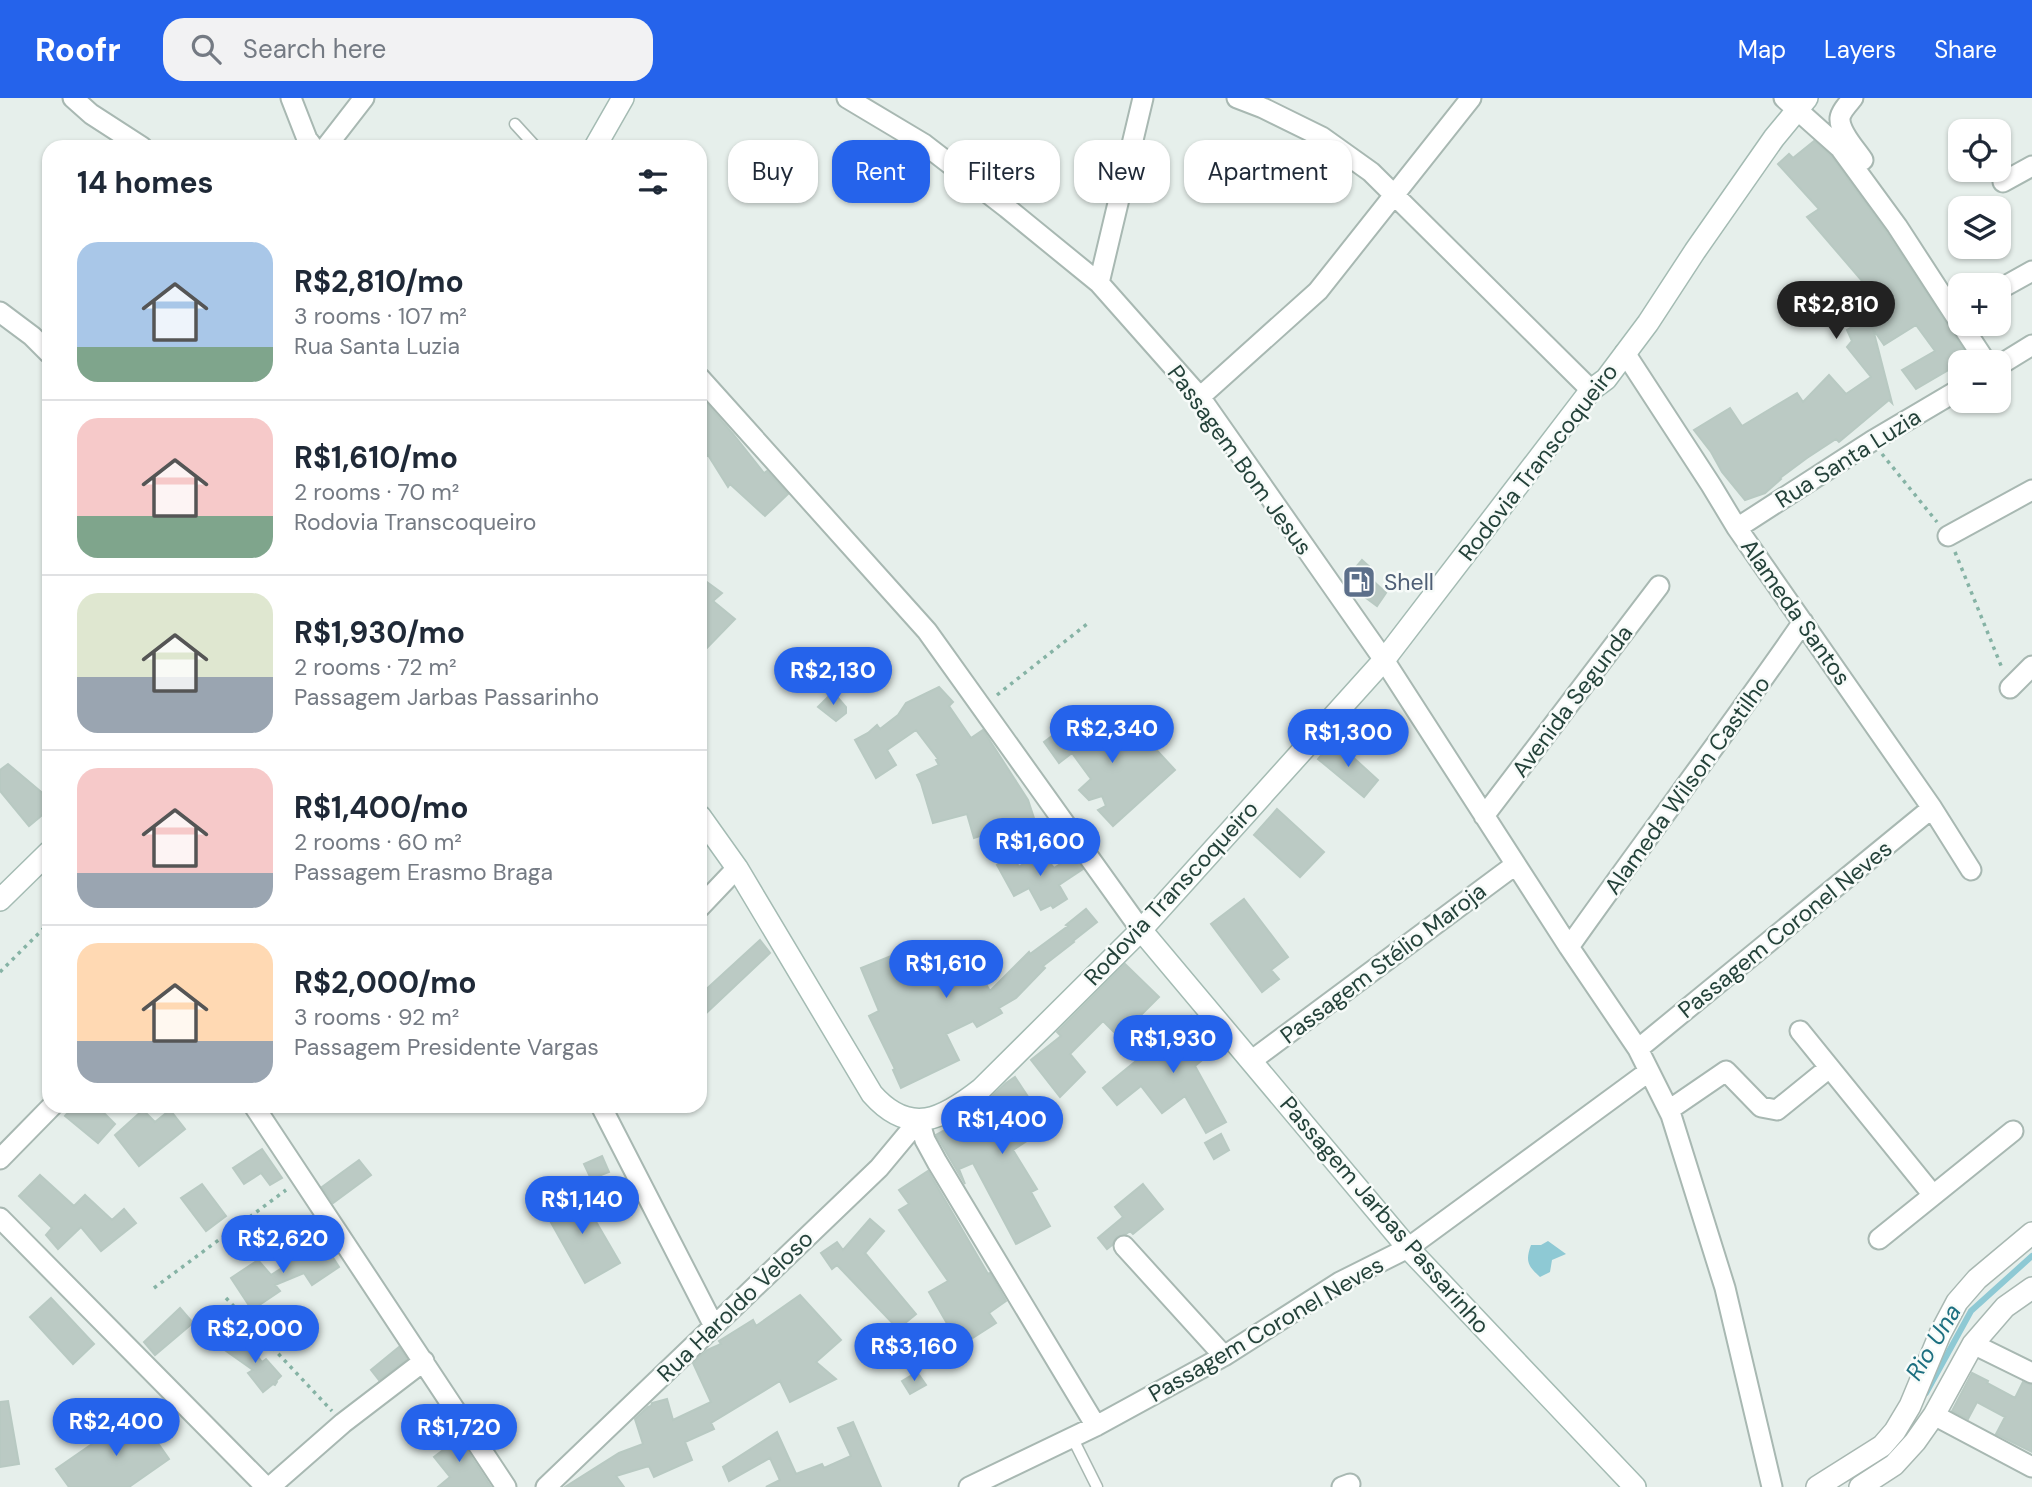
<!DOCTYPE html>
<html lang="en">
<head>
<meta charset="utf-8">
<style>
  body { margin:0; font-family:"DM Sans",sans-serif; background:#f2f2f3; color:#1f2937; height:100vh; display:flex; flex-direction:column; font-size:26px; white-space:nowrap }
  * { box-sizing:border-box; margin:0 }
  p { font-size:23px; color:#747a83 }
  .icon { flex:none; width:38px; height:38px; fill:none; stroke:currentColor; stroke-width:2; stroke-linecap:round; stroke-linejoin:round }
  .map { position:relative; flex:1; overflow:hidden }
  .details { position:absolute; left:42px; top:42px; width:665px; height:973px; display:flex; flex-direction:column; background:#fff; border-radius:21px; box-shadow:0 2px 5px #0004 }
  .details>* { flex:none }
  .top-card { position:absolute; left:728px; top:42px; width:665px; height:63px; display:flex; gap:14px }
  .controls { position:absolute; left:1948px; top:21px; display:grid; gap:14px }
  .controls a { display:grid; place-items:center; width:63px; height:63px; border-radius:14px; background:#fff; box-shadow:0 2px 5px #0004; font-size:35px }
  .price { position:absolute; translate:-50% -60px; padding:0 16px; border-radius:24px; background:#2563eb; color:#fff; font-size:23px; line-height:46px; filter:drop-shadow(0 2px 4px #0008) }
  .price::after { content:''; position:absolute; left:50%; top:42px; width:21px; height:16px; margin-left:-10px; background:inherit; clip-path:polygon(0 0,100% 0,50% 100%) }
  .price.selected { background:#222; color:#fff }
  ul { padding:0; list-style:none }
  li { display:flex; align-items:center; gap:21px; height:175px; padding:0 35px }
  li+li { border-top:2px solid #e0e1e3 }
  li span { display:grid; place-items:center; flex:none; width:196px; height:140px; border-radius:21px; color:#555 }
  li>.icon { margin-inline-start:auto }
  span .icon { width:84px; height:84px; fill:#fffc; stroke-width:1 }
  li b { font-size:30px }
  h2 { display:flex; justify-content:space-between; align-items:center; height:84px; padding:0 35px; font-size:30px }
  .tag { padding:0 24px; border-radius:21px; background:#fff; box-shadow:0 2px 5px #0004; font-size:24px; line-height:63px }
  .tag.selected { background:#2563eb; color:#fff }
  header { display:flex; align-items:center; gap:42px; box-sizing:border-box; height:98px; padding:0 35px; background:#2563eb; color:#fff }
  header strong { font-size:33px }
  nav { display:flex; gap:38px; margin-inline-start:auto; font-size:24px }
  .search { width:490px; height:63px; background:#f2f2f3; display:flex; align-items:center; gap:18px; box-sizing:border-box; padding:0 24px; border-radius:21px; color:#747a83; font-size:26px }
  .map>svg:first-child { display:block }
  .water { fill:#8ec9d4 }
  .lines { fill:none; stroke-linecap:round; stroke-linejoin:round }
  .stream { stroke:#8ec9d4; stroke-width:6 }
  .building { fill:#bbcac4; stroke:#b8c9c2; stroke-width:2 }
  .service-casing { stroke:#a8b8b2; stroke-width:13 }
  .minor-casing { stroke:#a8b8b2; stroke-width:23 }
  .tertiary-casing { stroke:#a8b8b2; stroke-width:24 }
  .secondary-casing { stroke:#a4bbb3; stroke-width:24 }
  .path { stroke:#86b3a5; stroke-width:3.5; stroke-dasharray:3.5 5; stroke-linecap:butt }
  .service { stroke:#fff; stroke-width:10 }
  .minor { stroke:#fff; stroke-width:19 }
  .tertiary { stroke:#fff; stroke-width:21 }
  .secondary { stroke:#fff; stroke-width:21 }
  .labels { text-anchor:middle; dominant-baseline:central; stroke-width:5; stroke-linejoin:round; paint-order:stroke }
  .street-label { font-size:23px; fill:#24423a; stroke:#f7fbf9 }
  .service-label { font-size:23px; fill:#4e5e75; stroke:#f7fbf9; text-anchor:start }
  .water-label { font-size:24px; font-style:italic; fill:#1c6f80; stroke:#f7fbf9 }
</style>
</head>
<body>
<header>
<strong>Roofr</strong>
<div class="search"><svg class="icon" aria-label="search" viewBox="0 0 24 24"><circle cx="10" cy="10" r="6"/><path d="M15 15l6 6"/></svg>Search here</div>
<nav><a>Map</a><a>Layers</a><a>Share</a></nav>
</header>
<div class="map">
<svg width="2032" height="1389" viewBox="0 0 2032 1389">
  <rect width="100%" height="100%" fill="#e6efeb"/>
  <path class="water" d="M1548,1143L1566,1156L1552,1162L1550,1174L1540,1179C1528,1168 1525,1163 1531,1147H1541Z"/>
  <g class="lines">
    <path class="stream" d="M1926,1295L1971,1213L2032,1158"/>
  </g>
  <path class="building" d="M1814,43L1831,58L1887,135L1969,260L1916,291L1902,272L1935,253L1916,227L1884,247L1873,231L1892,305L1889,302L1839,344L1836,341L1807,360L1780,380L1781,381L1765,395L1745,402L1722,374L1711,354L1694,332L1730,310L1742,328L1797,295L1803,304L1829,277L1846,296L1871,279L1847,249L1852,243L1847,232L1871,218L1866,212L1877,206L1863,184L1807,119L1819,111L1778,66L1789,56L1793,60Z
    M700,298L733,336L764,375L767,373L788,396L765,418L730,386L728,389L708,357L700,364Z
    M1362,462L1373,472L1369,479L1386,495L1377,508L1358,494L1354,498L1344,483Z
    M700,479L722,495L713,503L735,521L700,557Z
    M939,589L953,604L949,608L971,640L983,632L1028,702L1034,720L974,740L967,716L933,725L921,685L917,677L939,667L936,662L938,661L916,632L887,652L896,667L876,680L855,642L868,635L877,627L880,631L898,617L906,605Z
    M833,594L846,609V615L836,623L818,609Z
    M1080,617L1100,644L1126,625L1136,639L1141,635L1175,672L1113,728L1098,712L1106,708L1102,698L1089,702L1079,692L1091,681L1072,655L1059,665L1044,644Z
    M1334,642L1378,682L1364,699L1318,661Z
    M8,666L46,698L47,713L29,728L0,693V672Z
    M1277,711L1324,754L1300,779L1254,737Z
    M1041,753L1054,770L1073,758L1083,771L1059,787L1067,801L1053,810L1051,807L1041,812L1029,790L1014,798L997,767L1013,758L1019,769Z
    M1244,801L1288,859L1271,872L1279,881L1262,894L1211,826Z
    M1086,811L1097,824L1073,843L1074,844L1043,868L1045,870L1016,900L999,910L1002,915L977,929L973,923L946,936L959,962L901,990L893,972L895,971L869,918L879,913L861,870L926,844L936,870L967,853L990,893L1029,854L1030,856L1068,828L1066,827Z
    M760,842L770,855L700,921V897Z
    M1125,866L1159,899L1119,939L1103,923L1070,956L1085,974L1060,999L1031,962L1061,938L1057,934Z
    M1191,918L1218,949L1195,968L1226,1024L1206,1035L1185,998L1162,1015L1141,988L1117,1007L1103,990Z
    M1015,979L1048,1029L1013,1052L1037,1091L1031,1094L1050,1128L1016,1146L973,1065L959,1071L965,1086L936,1037L954,1027L956,1029L991,1007L988,1002L1006,985Z
    M74,1008H97L115,1026L98,1045L65,1018Z
    M143,1012L155,1024L170,1012L185,1031L139,1068L115,1037Z
    M1221,1036L1229,1052L1214,1061L1205,1045Z
    M262,1051L282,1080L270,1087L261,1075L244,1086L233,1070Z
    M602,1058L609,1074L591,1081L584,1066Z
    M359,1062L371,1077L333,1105L322,1089Z
    M928,1073L988,1176L990,1175L1006,1203L989,1215L996,1225L960,1248L929,1194L948,1183L899,1112L909,1106L899,1092Z
    M40,1077L74,1108L85,1097L112,1122L124,1111L136,1125L101,1153L81,1129L58,1151L46,1137L52,1130L19,1098Z
    M202,1086L226,1118L206,1133L181,1100Z
    M1143,1086L1163,1111L1133,1136L1130,1133L1126,1136L1116,1139L1112,1147L1107,1151L1098,1140L1123,1119L1115,1109Z
    M577,1091L620,1165L585,1185L544,1112Z
    M870,1121L884,1133L865,1155L916,1216L898,1231L837,1167L832,1171L821,1155L837,1144L843,1152Z
    M323,1144L339,1169L312,1187L304,1175L275,1187L280,1193L252,1212L231,1180L258,1162L271,1177Z
    M800,1197L841,1242L816,1264L836,1281L790,1304L780,1283L711,1325L714,1331L685,1344L692,1362L654,1379L649,1368L616,1378L624,1389H565L619,1355L643,1346L635,1321L648,1309L651,1308L652,1305L667,1301L673,1322L711,1304L693,1265L707,1252L721,1246L719,1243L753,1222L756,1228Z
    M51,1200L94,1246L73,1266L30,1219Z
    M180,1210L193,1225L155,1257L144,1244Z
    M242,1238L262,1264L266,1261L281,1278L276,1283L277,1284L275,1287L273,1286L263,1294L248,1275L253,1272L226,1253Z
    M399,1249L407,1261L379,1282L371,1272Z
    M917,1274L926,1287L910,1296L902,1283Z
    M1972,1275L1988,1283L1987,1285L2015,1300L2023,1284L2032,1287V1354L1996,1336L2005,1319L1977,1304L1968,1321L1952,1313Z
    M8,1303L19,1366L0,1369V1304Z
    M137,1315L169,1361L129,1389H69L56,1371Z
    M853,1324L881,1389H766L780,1382L770,1360L729,1383L723,1369L777,1334L796,1376L822,1366L824,1370L851,1358L838,1330Z
    M449,1325L491,1389H438L450,1379L434,1359L451,1346L440,1333Z"/>
  <g class="lines">
    <defs>
      <path id="service" d="M515,26L536,49
        M1072,1339L1097,1389"/>
      <path id="minor" d="M73,0L91,16L142,49
        M291,0L307,41L313,49
        M847,0L924,46L1007,110L1099,185L1200,299L1384,562L1569,849L1638,951L1671,1017L1725,1190L1772,1389
        M1237,0L1263,10L1322,39L1371,74L1591,292
        M1784,0L1840,50L1897,128L1960,225
        M1853,0C1848,6 1841,13 1840,20C1839,34 1856,51 1863,62
        M326,49L364,0
        M2003,84L2032,68
        M1099,185L1143,0
        M1998,192L2032,173
        M0,214L32,238L49,255
        M1961,226L1986,264
        M1625,255L1711,387L1737,430L1932,710L1971,772
        M1998,268L2032,247
        M700,280L927,533L1141,832
        M1200,299L1318,193L1471,0
        M1737,430L1872,343L1960,291
        M1948,438L2032,392
        M2010,590L2032,568
        M1484,718L1659,488
        M700,809L737,770
        M1569,849C1646,740 1727,634 1803,524
        M1800,933L1933,1097
        M1638,951L1932,710
        M1251,963L1515,767
        M254,1008L506,1389
        M601,1008L714,1228
        M1669,1012L1726,973L1761,1009L1777,1012L1829,970
        M919,1022L925,1042L937,1064L1096,1328
        M0,1061L52,1008
        M0,1120L266,1389
        M1879,1141L2013,1033
        M1124,1148L1224,1258
        M1973,1246L2032,1275
        M1934,1317L2032,1369
        M270,1389L343,1325L424,1263
        M546,1389L879,1070L919,1022
        M969,1389L1096,1328L1224,1258L1340,1184L1408,1150L1648,974
        M1342,1389L1350,1386"/>
      <path id="tertiary" d="M1817,1389L1882,1348L1895,1333L1910,1308L1940,1236L1957,1204L1977,1181L2032,1135
        M1860,1389L1894,1367L1915,1344L1934,1317L1973,1246L2005,1209L2032,1190"/>
      <path id="secondary" d="M595,49L623,0
        M700,718L737,770L872,996C910,1039 943,1021 981,991L1141,832L1384,562L1591,292L1606,281L1648,225L1695,153L1774,40L1807,0
        M0,802L49,754
        M1141,832L1408,1150L1635,1389"/>
    </defs>
    <use href="#service" class="service-casing"/>
    <use href="#minor" class="minor-casing"/>
    <use href="#tertiary" class="tertiary-casing"/>
    <use href="#secondary" class="secondary-casing"/>
    <path class="path" d="M1882,356L1937,424
      M1955,454L2002,570
      M997,597L1087,526
      M0,874L49,825
      M154,1190L286,1092
      M226,1200L332,1313"/>
    <use href="#service" class="service"/>
    <use href="#minor" class="minor"/>
    <use href="#tertiary" class="tertiary"/>
    <use href="#secondary" class="secondary"/>
  </g>
  <defs>
    <symbol id="fuel-square" viewBox="-11 -11 22 22"><rect x="-9" y="-9" width="18" height="18" rx="4" fill="#5c6f8a" stroke="#f7fbf9"/><path d="M-5.5-6h7V0h2V4h1.3V-2.5L3-4.5l.8-.8L6-3V5H2.5V1h-1V6h-7ZM-4.2-4.7v3.2H.2V-4.7Z" fill="#fff"/></symbol>
  </defs>
  <g fill-rule="evenodd">
    <use href="#fuel-square" x="1340" y="465" width="38" height="38"/>
  </g>
  <g class="labels">
    <g class="street-label">
      <text transform="translate(1848 360) rotate(-32)">Rua Santa Luzia</text>
      <text transform="translate(1240 362) rotate(54)">Passagem Bom Jesus</text>
      <text transform="translate(1538 364) rotate(-52)">Rodovia Transcoqueiro</text>
      <text transform="translate(1796 514) rotate(55)">Alameda Santos</text>
      <text transform="translate(1572 603) rotate(-53)">Avenida Segunda</text>
      <text transform="translate(1687 687) rotate(-54)">Alameda Wilson Castilho</text>
      <text transform="translate(1171 795) rotate(-47)">Rodovia Transcoqueiro</text>
      <text transform="translate(1785 831) rotate(-39)">Passagem Coronel Neves</text>
      <text transform="translate(1383 865) rotate(-37)">Passagem Stélio Maroja</text>
      <text transform="translate(1385 1117) rotate(49)">Passagem Jarbas Passarinho</text>
      <text transform="translate(735 1208) rotate(-44)">Rua Haroldo Veloso</text>
      <text transform="translate(1266 1231) rotate(-30)">Passagem Coronel Neves</text>
    </g>
    <g class="service-label">
      <text x="1384" y="484">Shell</text>
    </g>
    <g class="water-label">
      <text transform="translate(1933 1244) rotate(-59)">Rio Una</text>
    </g>
  </g>
</svg>
<div class="controls">
<a><svg class="icon" aria-label="locate" viewBox="0 0 24 24"><circle cx="12" cy="12" r="6"/><path d="M12 2v4M12 18v4M2 12h4M18 12h4"/></svg></a>
<a><svg class="icon" aria-label="layers" viewBox="0 0 24 24"><path d="M12 4l9 5-9 5-9-5zM3 14l9 5 9-5"/></svg></a>
<a>+</a>
<a>−</a>
</div>
<b class="price selected" style="left:1836px;top:243px">R$2,810</b>
<b class="price" style="left:833px;top:609px">R$2,130</b>
<b class="price" style="left:1112px;top:667px">R$2,340</b>
<b class="price" style="left:1348px;top:671px">R$1,300</b>
<b class="price" style="left:1040px;top:780px">R$1,600</b>
<b class="price" style="left:946px;top:902px">R$1,610</b>
<b class="price" style="left:1173px;top:977px">R$1,930</b>
<b class="price" style="left:1002px;top:1058px">R$1,400</b>
<b class="price" style="left:582px;top:1138px">R$1,140</b>
<b class="price" style="left:283px;top:1177px">R$2,620</b>
<b class="price" style="left:255px;top:1267px">R$2,000</b>
<b class="price" style="left:914px;top:1285px">R$3,160</b>
<b class="price" style="left:116px;top:1360px">R$2,400</b>
<b class="price" style="left:459px;top:1366px">R$1,720</b>
<div class="top-card">
<a class="tag">Buy</a>
<a class="tag selected">Rent</a>
<a class="tag">Filters</a>
<a class="tag">New</a>
<a class="tag">Apartment</a>
</div>
<section class="details">
<h2>14 homes<svg class="icon" aria-label="filters" viewBox="0 0 24 24"><path d="M4 7h16M4 17h16"/><circle cx="9" cy="7" r="2"/><circle cx="15" cy="17" r="2"/></svg></h2>
<ul>
<li><span style="background:linear-gradient(#a9c7e8 75%,#7fa58c 0)"><svg class="icon" aria-label="home" viewBox="0 0 24 24"><path d="M3 11l9-7 9 7M6 9v11h12V9"/></svg></span><div><b>R$2,810/mo</b><p>3 rooms · 107 m²</p><p>Rua Santa Luzia</p></div></li>
<li><span style="background:linear-gradient(#f6c9c9 70%,#7fa58c 0)"><svg class="icon" aria-label="home" viewBox="0 0 24 24"><path d="M3 11l9-7 9 7M6 9v11h12V9"/></svg></span><div><b>R$1,610/mo</b><p>2 rooms · 70 m²</p><p>Rodovia Transcoqueiro</p></div></li>
<li><span style="background:linear-gradient(#dfe7d0 60%,#9aa5b1 0)"><svg class="icon" aria-label="home" viewBox="0 0 24 24"><path d="M3 11l9-7 9 7M6 9v11h12V9"/></svg></span><div><b>R$1,930/mo</b><p>2 rooms · 72 m²</p><p>Passagem Jarbas Passarinho</p></div></li>
<li><span style="background:linear-gradient(#f6c9c9 75%,#9aa5b1 0)"><svg class="icon" aria-label="home" viewBox="0 0 24 24"><path d="M3 11l9-7 9 7M6 9v11h12V9"/></svg></span><div><b>R$1,400/mo</b><p>2 rooms · 60 m²</p><p>Passagem Erasmo Braga</p></div></li>
<li><span style="background:linear-gradient(#ffd9b3 70%,#9aa5b1 0)"><svg class="icon" aria-label="home" viewBox="0 0 24 24"><path d="M3 11l9-7 9 7M6 9v11h12V9"/></svg></span><div><b>R$2,000/mo</b><p>3 rooms · 92 m²</p><p>Passagem Presidente Vargas</p></div></li>
</ul>
</section>
</div>
</body>
</html>
